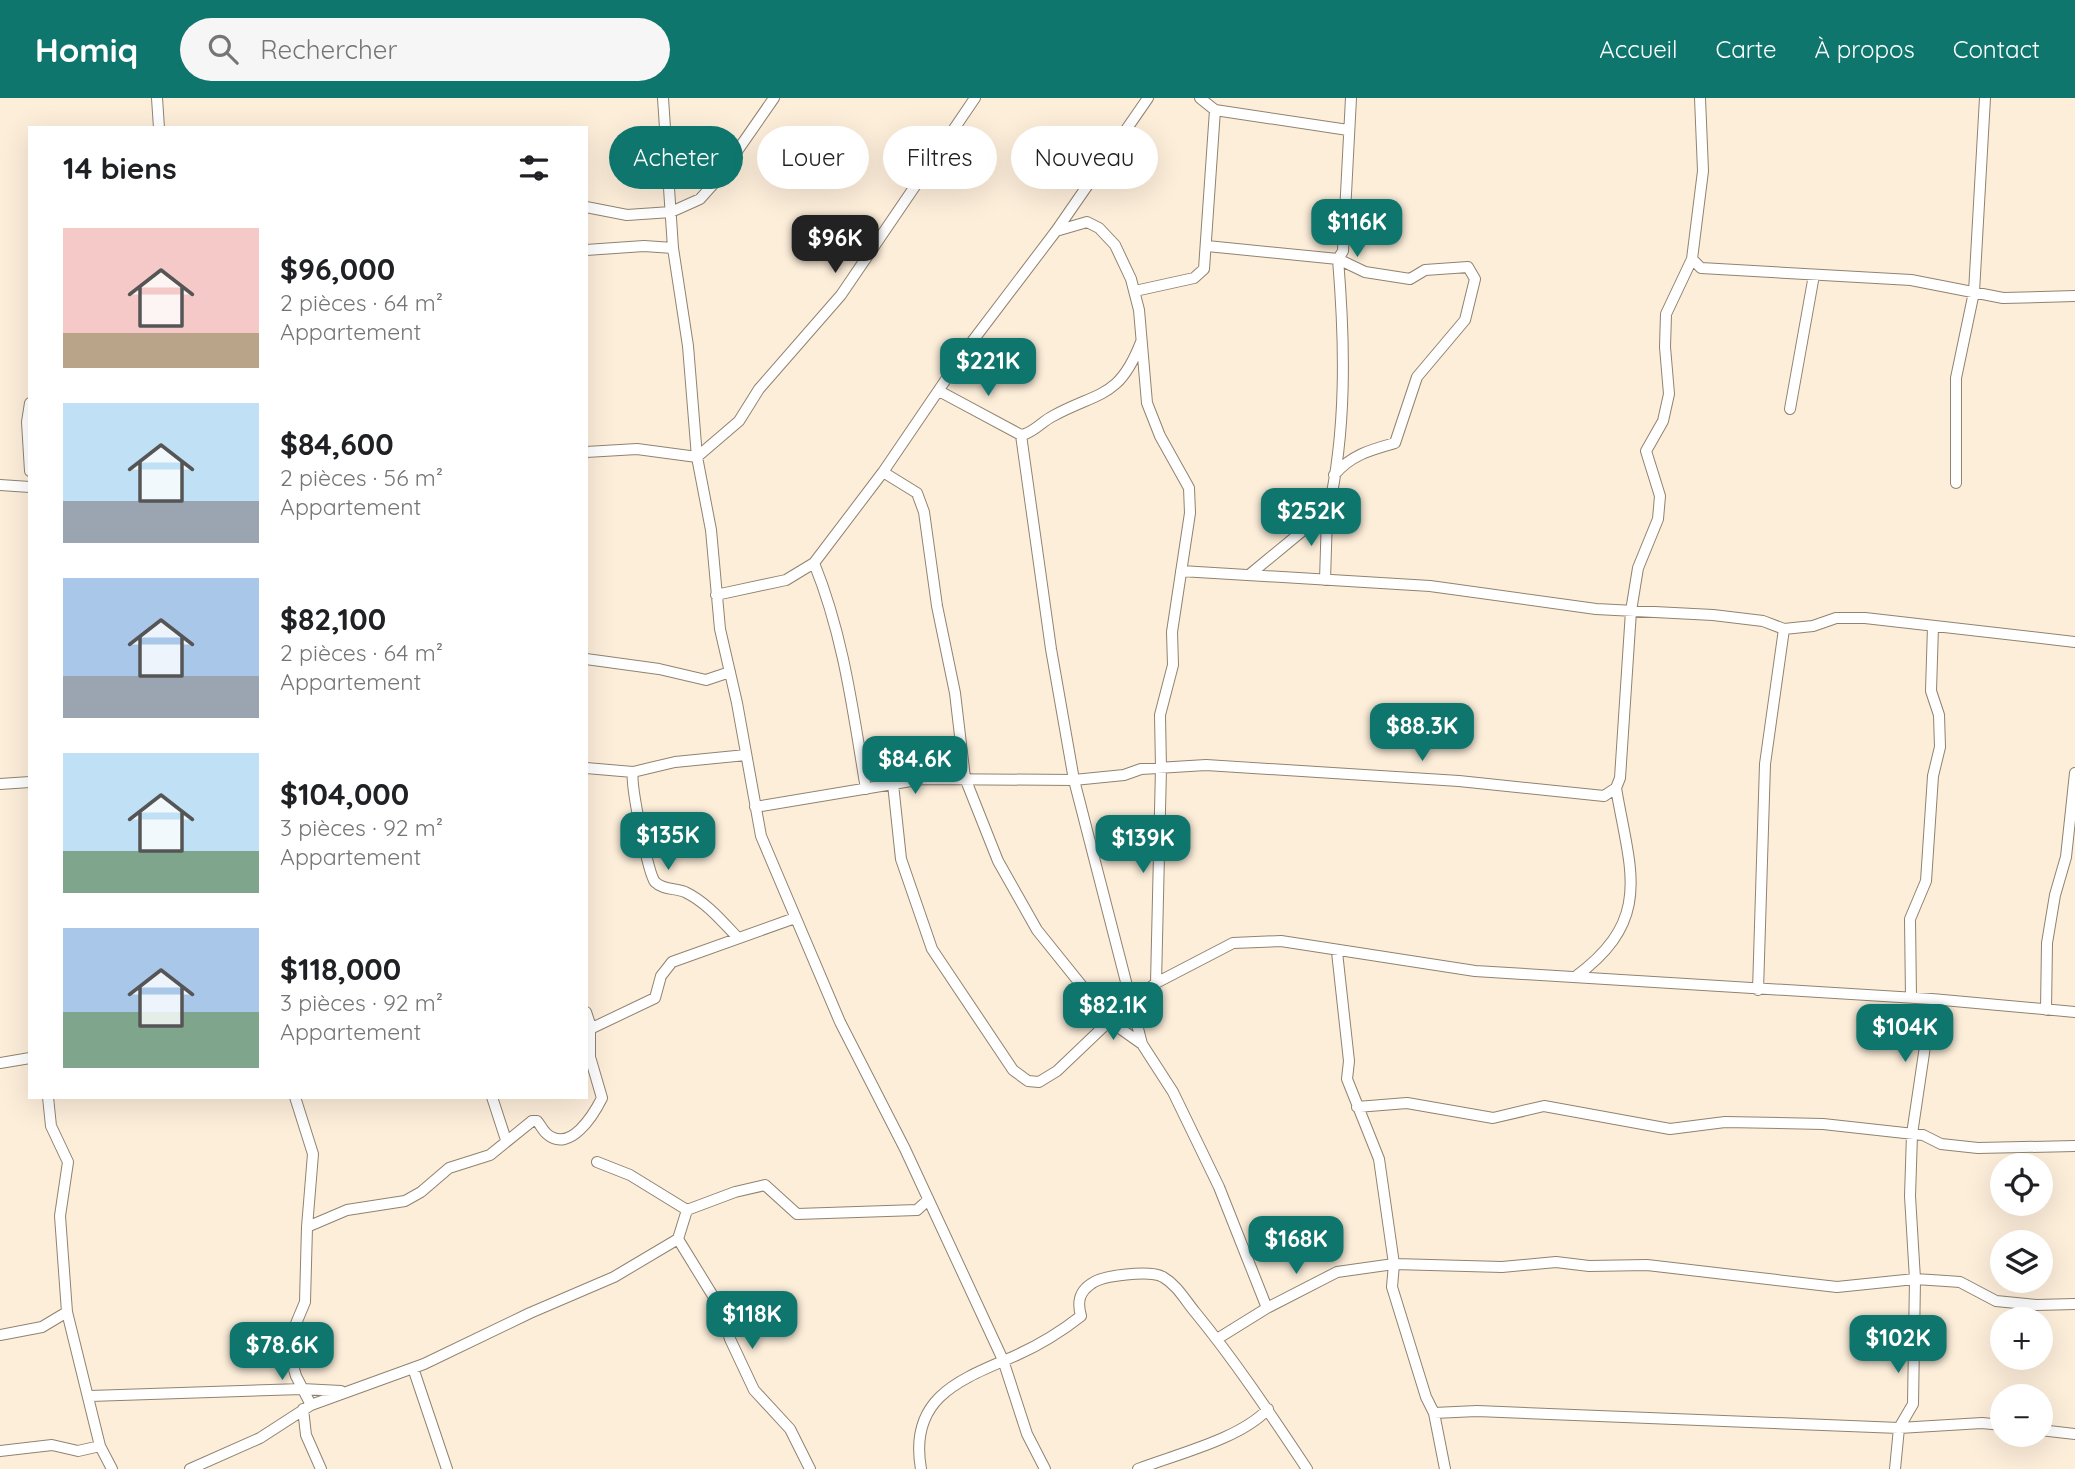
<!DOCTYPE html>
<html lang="fr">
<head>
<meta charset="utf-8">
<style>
  body { margin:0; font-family:Quicksand,sans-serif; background:#f6f6f6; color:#202124; height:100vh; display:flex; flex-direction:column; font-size:26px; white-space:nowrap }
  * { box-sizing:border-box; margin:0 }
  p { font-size:23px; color:#757577 }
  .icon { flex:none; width:38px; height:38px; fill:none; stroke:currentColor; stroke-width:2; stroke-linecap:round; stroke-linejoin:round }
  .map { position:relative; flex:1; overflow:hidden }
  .drawer { position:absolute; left:28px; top:28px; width:560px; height:973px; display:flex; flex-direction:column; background:#fff; border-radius:0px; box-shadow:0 7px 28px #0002 }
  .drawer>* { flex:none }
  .top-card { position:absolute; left:609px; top:28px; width:665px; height:63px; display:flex; gap:14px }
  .fabs { position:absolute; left:1990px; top:1055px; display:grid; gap:14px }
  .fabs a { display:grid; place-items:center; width:63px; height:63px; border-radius:50%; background:#fff; box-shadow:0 7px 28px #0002; font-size:35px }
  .price { position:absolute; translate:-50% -60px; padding:0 16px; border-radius:14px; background:#0f766e; color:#fff; font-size:23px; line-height:46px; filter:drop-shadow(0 2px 4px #0008) }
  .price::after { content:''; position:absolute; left:50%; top:42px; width:21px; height:16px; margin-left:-10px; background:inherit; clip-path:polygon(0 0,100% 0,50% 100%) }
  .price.selected { background:#222; color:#fff }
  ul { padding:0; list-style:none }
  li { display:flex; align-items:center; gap:21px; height:175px; padding:0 35px }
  li span { display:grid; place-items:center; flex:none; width:196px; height:140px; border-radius:0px; color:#555 }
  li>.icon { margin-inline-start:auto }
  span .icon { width:84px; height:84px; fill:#fffc; stroke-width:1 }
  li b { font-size:30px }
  h2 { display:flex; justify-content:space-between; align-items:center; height:84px; padding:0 35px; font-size:30px }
  .pill { padding:0 24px; border-radius:32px; background:#fff; box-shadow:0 7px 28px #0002; font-size:24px; line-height:63px }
  .pill.selected { background:#0f766e; color:#fff }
  header { display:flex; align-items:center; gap:42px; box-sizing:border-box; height:98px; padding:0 35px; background:#0f766e; color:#fff }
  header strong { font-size:33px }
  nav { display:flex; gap:38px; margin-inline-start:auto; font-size:24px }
  .search { width:490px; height:63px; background:#f6f6f6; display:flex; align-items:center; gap:18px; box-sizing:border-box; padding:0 24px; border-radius:38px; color:#757577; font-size:26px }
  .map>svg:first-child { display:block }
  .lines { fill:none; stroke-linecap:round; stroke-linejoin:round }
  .street-casing { stroke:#908370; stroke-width:12 }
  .street { stroke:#fff; stroke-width:10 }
</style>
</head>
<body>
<header>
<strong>Homiq</strong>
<div class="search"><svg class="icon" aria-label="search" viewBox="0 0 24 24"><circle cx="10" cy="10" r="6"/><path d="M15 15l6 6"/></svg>Rechercher</div>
<nav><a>Accueil</a><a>Carte</a><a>À propos</a><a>Contact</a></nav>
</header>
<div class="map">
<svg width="2075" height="1371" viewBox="0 0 2075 1371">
  <rect width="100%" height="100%" fill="#fdeeda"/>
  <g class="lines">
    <defs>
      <path id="street" d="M157,0L159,30
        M663,0L673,150L688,248L697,359L711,432L720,531L737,605L761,738L840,924L905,1051L1003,1262L1027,1336L1045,1371
        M1200,0L1215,12L1348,32
        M1700,0L1703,73L1692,161L1701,170L1911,182L2003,200L2075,198
        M586,109L627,117L671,114L700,101L717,82L774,0
        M1056,133L1087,124L1099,130L1115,147L1131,181L1139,212L1147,305L1160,338L1189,390L1190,415L1172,534L1173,567L1160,617L1161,670L1156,885
        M1207,148L1338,161L1343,153L1351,0
        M586,152L644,148L673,150
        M1135,193L1194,180L1204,171L1215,12
        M939,293L1021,337L1025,336C1036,332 1043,323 1053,318C1099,293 1119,301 1141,244
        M30,305L27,324L30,373
        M1790,311L1814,177
        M1021,337L1051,551L1074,682L1142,946
        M586,354L637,351L697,359L739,323L759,291L841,197L975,0
        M883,374L917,395L924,414L937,508L955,595L965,680L998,763L1037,832L1111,924L1142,946L1173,994L1219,1089L1267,1210
        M1956,385V280L1974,194L1985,0
        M0,387L30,389
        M814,465C844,539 853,614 866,691
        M1181,473L1430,488L1596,511L1713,517L1763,523L1784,531L1813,528L1836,520H1865L2075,544
        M1249,477L1306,430L1327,418C1347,335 1345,246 1338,161L1365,174L1410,181L1425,172L1468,169L1475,181L1465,222L1417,279L1395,345C1370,352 1351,357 1334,377
        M1325,482L1327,418
        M716,497L786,482L814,465L883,374L968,249L1056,133L1148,0
        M586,561L659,571L706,582L730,574
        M586,670L633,674L675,664L746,657
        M633,674C630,685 648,775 655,784C663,792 675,790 685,794C706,804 722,823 738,840
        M0,686L30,684
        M893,686L901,761L932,851L1013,972L1028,983L1039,984L1057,973L1121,912L1156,885L1233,845L1281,843L1475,873L1932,901L2075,914
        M755,709L923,681L1074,682L1124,677L1141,671L1206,667L1459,683L1604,698L1616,690L1620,680L1631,513L1638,470L1658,421L1660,398L1646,353L1663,323L1669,296L1665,249L1666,216L1692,161
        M1337,854L1349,963L1347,981L1379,1061L1394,1166L1392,1189L1426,1299L1434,1315L1477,1313L1899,1330L1982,1325L2002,1327
        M1575,879C1654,821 1630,773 1616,690
        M1758,892L1765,666L1784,531
        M1911,900L1910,821L1926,783L1933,678L1940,649L1939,617L1931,593L1933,528
        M2046,912L2047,845L2055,797L2066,759L2075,675
        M590,931L655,900L661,878L672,864L795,820
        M0,965L30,960
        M48,999L51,1028L68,1064L60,1118L67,1214L100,1348L112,1371
        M295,999L313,1056L307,1129
        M492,999L506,1042
        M1357,1009L1407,1005L1493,1020L1544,1008L1670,1031L1725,1024L1823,1026L1923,1037L1941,1046L1978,1050L2075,1048
        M597,1064L630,1077L687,1112
        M678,1141L721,1211L730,1241L754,1292L790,1331L810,1371
        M0,1237L42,1229L67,1214
        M1217,1241L1267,1210L1337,1174L1394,1166L1502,1169L1556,1164L1589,1168L1647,1167L1837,1189L1915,1181L1946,1183L1960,1184L1996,1203L2036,1207L2075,1206
        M413,1270L447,1371
        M90,1298L302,1291L341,1293
        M311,1307L296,1278L287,1247L305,1204L307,1129L347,1112L405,1103L421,1094L449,1070L490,1057L532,1023H537C540,1026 543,1033 547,1036C570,1056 594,1016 602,1000L590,959V926L586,914
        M303,1311L306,1337L321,1371
        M1434,1315L1445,1371
        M2040,1332L2075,1336
        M0,1353L52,1347L78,1353L100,1348
        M190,1371L260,1340L311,1307L424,1266L530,1215L614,1179L678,1141L687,1112L735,1094L765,1087L797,1116L917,1112L928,1102
        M921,1371C908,1298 962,1281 1017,1257C1039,1247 1062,1233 1081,1218C1077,1204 1079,1194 1091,1186C1102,1177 1150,1172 1163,1179C1177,1187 1185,1202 1195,1214C1236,1264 1271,1317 1307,1371
        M1138,1371C1177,1356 1240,1341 1268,1311
        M1895,1371L1899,1330L1913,1306L1915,1181L1910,1098L1912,1036L1932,901"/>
    </defs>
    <use href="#street" class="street-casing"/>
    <use href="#street" class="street"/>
  </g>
</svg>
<div class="fabs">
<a><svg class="icon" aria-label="locate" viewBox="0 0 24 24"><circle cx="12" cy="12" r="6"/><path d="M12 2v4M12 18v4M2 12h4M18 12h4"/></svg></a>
<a><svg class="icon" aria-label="layers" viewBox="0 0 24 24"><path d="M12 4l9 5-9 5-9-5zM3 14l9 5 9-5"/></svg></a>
<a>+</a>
<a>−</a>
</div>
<b class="price" style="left:1357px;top:161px">$116K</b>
<b class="price selected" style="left:835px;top:177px">$96K</b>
<b class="price" style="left:988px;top:300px">$221K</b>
<b class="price" style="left:1311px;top:450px">$252K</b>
<b class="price" style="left:1422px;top:665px">$88.3K</b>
<b class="price" style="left:915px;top:698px">$84.6K</b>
<b class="price" style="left:668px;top:774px">$135K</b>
<b class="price" style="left:1143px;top:777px">$139K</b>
<b class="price" style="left:1113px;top:944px">$82.1K</b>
<b class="price" style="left:1905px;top:966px">$104K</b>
<b class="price" style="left:1296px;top:1178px">$168K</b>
<b class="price" style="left:752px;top:1253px">$118K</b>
<b class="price" style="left:1898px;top:1277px">$102K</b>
<b class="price" style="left:282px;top:1284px">$78.6K</b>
<div class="top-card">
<a class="pill selected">Acheter</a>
<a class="pill">Louer</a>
<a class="pill">Filtres</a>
<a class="pill">Nouveau</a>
</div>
<section class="drawer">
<h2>14 biens<svg class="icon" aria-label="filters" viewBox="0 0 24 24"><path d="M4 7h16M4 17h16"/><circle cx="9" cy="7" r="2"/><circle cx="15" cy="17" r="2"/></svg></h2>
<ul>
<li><span style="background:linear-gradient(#f6c9c9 75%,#b9a48a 0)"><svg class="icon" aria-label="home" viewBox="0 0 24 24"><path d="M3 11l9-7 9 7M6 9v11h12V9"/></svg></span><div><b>$96,000</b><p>2 pièces · 64 m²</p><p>Appartement</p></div></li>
<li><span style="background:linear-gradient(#bfe0f5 70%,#9aa5b1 0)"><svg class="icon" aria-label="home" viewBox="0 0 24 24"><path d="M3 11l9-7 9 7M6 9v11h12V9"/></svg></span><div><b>$84,600</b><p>2 pièces · 56 m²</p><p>Appartement</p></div></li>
<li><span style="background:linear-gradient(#a9c7e8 70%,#9aa5b1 0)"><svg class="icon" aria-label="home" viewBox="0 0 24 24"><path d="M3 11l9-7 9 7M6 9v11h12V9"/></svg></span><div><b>$82,100</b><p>2 pièces · 64 m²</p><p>Appartement</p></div></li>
<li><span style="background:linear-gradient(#bfe0f5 70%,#7fa58c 0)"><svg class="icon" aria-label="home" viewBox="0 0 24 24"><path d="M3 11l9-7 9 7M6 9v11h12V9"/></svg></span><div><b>$104,000</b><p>3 pièces · 92 m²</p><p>Appartement</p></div></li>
<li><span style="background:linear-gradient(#a9c7e8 60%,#7fa58c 0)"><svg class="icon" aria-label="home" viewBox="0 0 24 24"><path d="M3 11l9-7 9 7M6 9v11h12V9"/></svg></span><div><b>$118,000</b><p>3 pièces · 92 m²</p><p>Appartement</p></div></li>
</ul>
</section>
</div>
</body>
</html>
